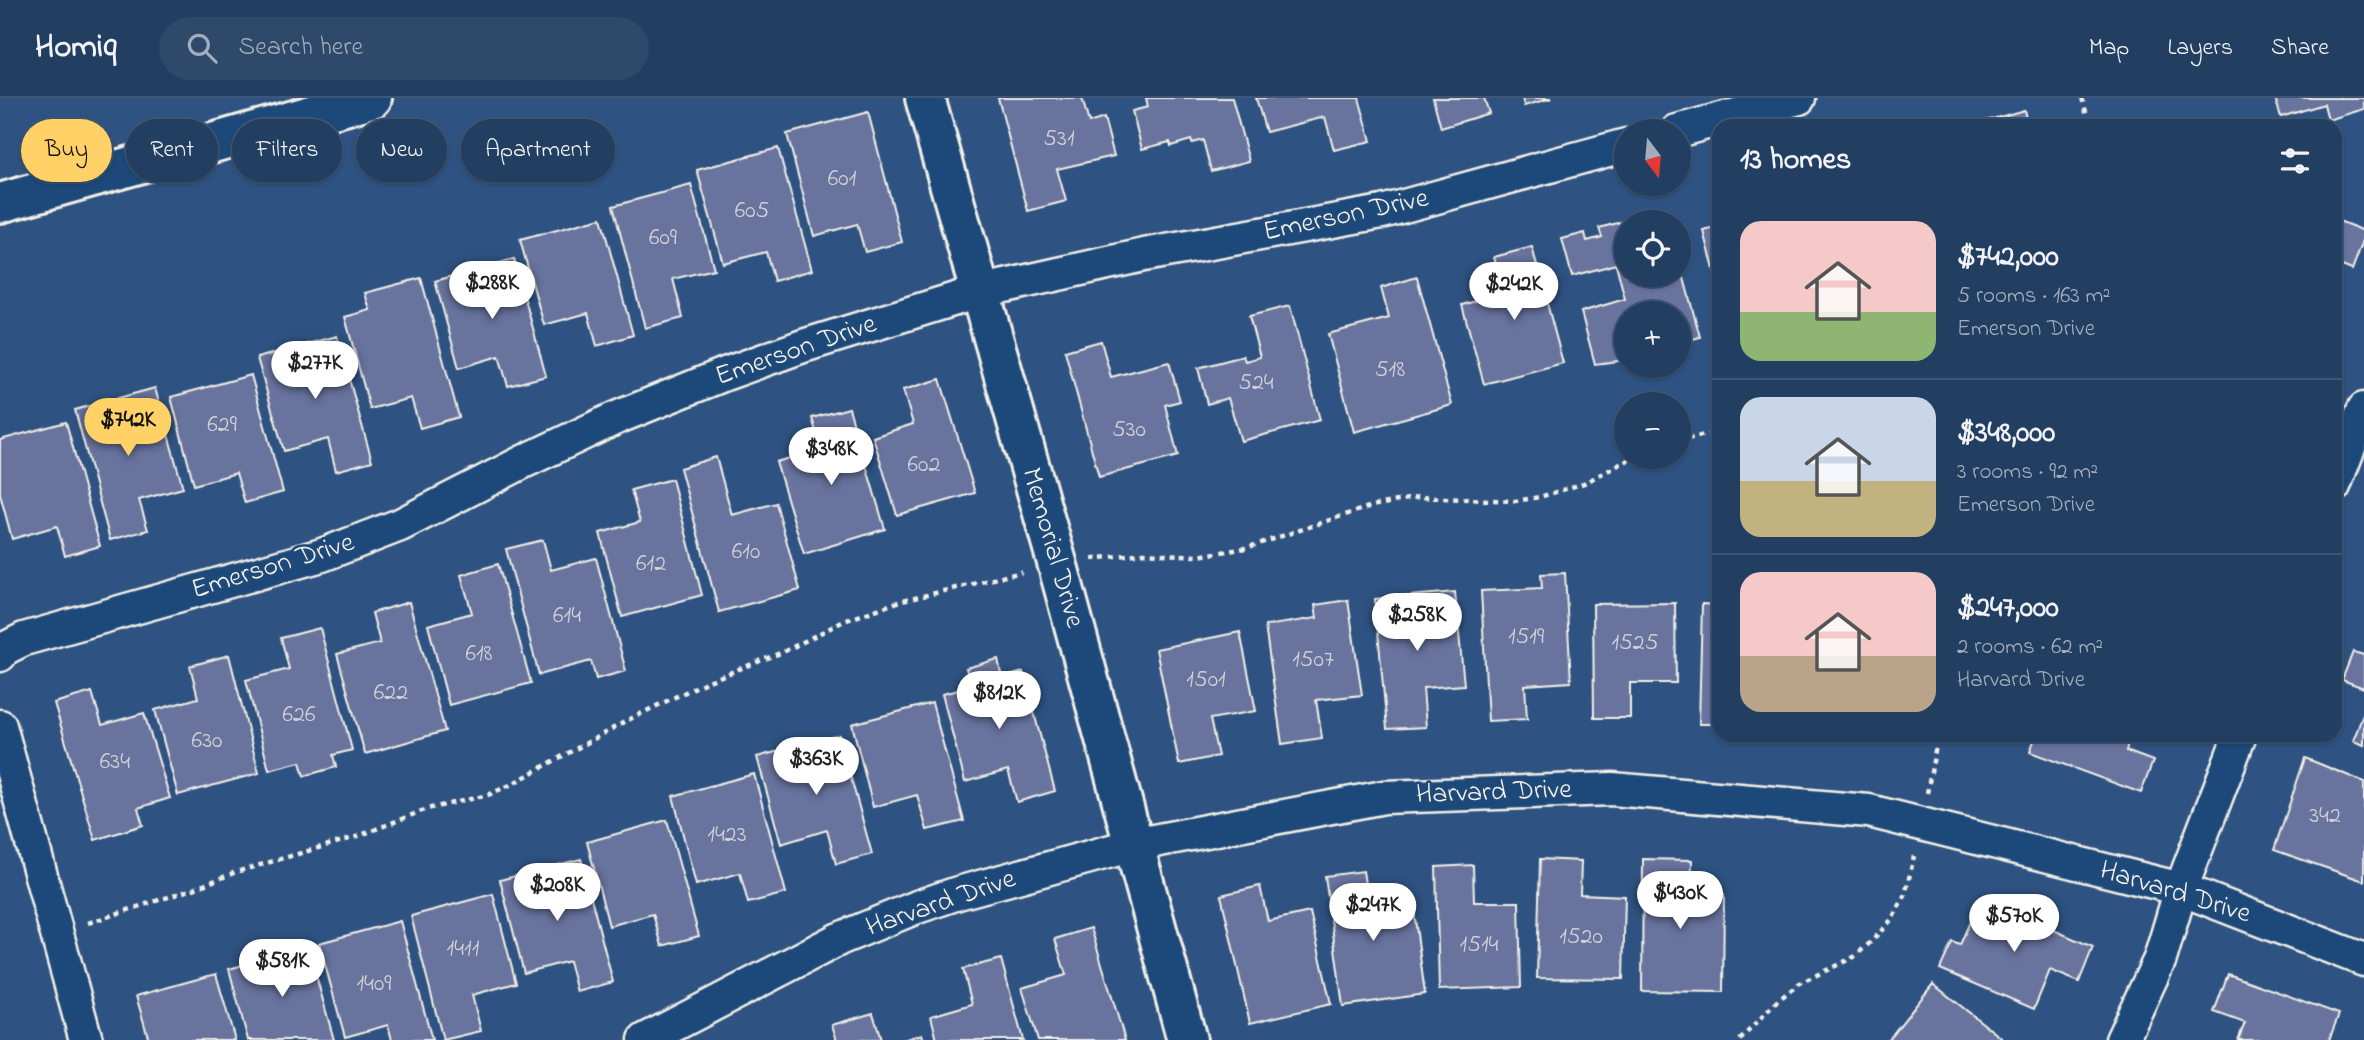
<!DOCTYPE html>
<html lang="en">
<head>
<meta charset="utf-8">
<style>
  body { margin:0; font-family:"Indie Flower",sans-serif; background:#2e496a; color:#f1f3f6; height:100vh; display:flex; flex-direction:column; font-size:26px; white-space:nowrap }
  * { box-sizing:border-box; margin:0 }
  p { font-size:23px; color:#a2aebd }
  .icon { flex:none; width:38px; height:38px; fill:none; stroke:currentColor; stroke-width:2; stroke-linecap:round; stroke-linejoin:round }
  .map { position:relative; flex:1; overflow:hidden }
  .panel { position:absolute; left:1712px; top:21px; width:630px; height:623px; display:flex; flex-direction:column; background:#223e61; border-radius:21px; box-shadow:0 2px 5px #0004,0 0 0 2px #3f5776 }
  .panel>* { flex:none }
  .top-card { position:absolute; left:21px; top:21px; width:665px; height:63px; display:flex; gap:14px }
  .needle { width:46px; rotate:164deg }
  .tools { position:absolute; left:1614px; top:21px; display:grid; gap:14px }
  .tools a { display:grid; place-items:center; width:77px; height:77px; border-radius:50%; background:#223e61; box-shadow:0 2px 5px #0004,0 0 0 2px #3f5776; font-size:35px }
  .price { position:absolute; translate:-50% -60px; padding:0 16px; border-radius:24px; background:#fff; color:#222; font-size:23px; line-height:46px; filter:drop-shadow(0 2px 4px #0008) }
  .price::after { content:''; position:absolute; left:50%; top:42px; width:21px; height:16px; margin-left:-10px; background:inherit; clip-path:polygon(0 0,100% 0,50% 100%) }
  .price.current { background:#ffd166; color:#111 }
  ul { padding:0; list-style:none }
  li { display:flex; align-items:center; gap:21px; height:175px; padding:0 28px }
  li+li { border-top:2px solid #3f5776 }
  li span { display:grid; place-items:center; flex:none; width:196px; height:140px; border-radius:21px; color:#555 }
  li>.icon { margin-inline-start:auto }
  span .icon { width:84px; height:84px; fill:#fffc; stroke-width:1 }
  li b { font-size:30px }
  h2 { display:flex; justify-content:space-between; align-items:center; height:84px; padding:0 28px; font-size:30px }
  .tag { padding:0 24px; border-radius:32px; background:#223e61; box-shadow:0 2px 5px #0004,0 0 0 2px #3f5776; font-size:24px; line-height:63px }
  .tag.current { background:#ffd166; color:#111 }
  header { display:flex; align-items:center; gap:42px; box-sizing:border-box; height:98px; padding:0 35px; background:#223e61; border-bottom:2px solid #3f5776 }
  header strong { font-size:33px }
  nav { display:flex; gap:38px; margin-inline-start:auto; font-size:24px }
  .search { width:490px; height:63px; background:#2e496a; display:flex; align-items:center; gap:18px; box-sizing:border-box; padding:0 24px; border-radius:38px; color:#a2aebd; font-size:26px }
  .map>svg:first-child { display:block }
  .building { fill:#68739e; stroke:#f4f1e8; stroke-width:2 }
  .lines { fill:none; stroke-linecap:round; stroke-linejoin:round }
  .street-casing { stroke:#f4f1e8; stroke-width:37 }
  .secondary-casing { stroke:#f4f1e8; stroke-width:44 }
  .path { stroke:#f4f1e8; stroke-width:4.5; stroke-dasharray:5 5; stroke-linecap:butt }
  .street { stroke:#1f4a7a; stroke-width:32 }
  .secondary { stroke:#1f4a7a; stroke-width:38 }
  .labels { text-anchor:middle; dominant-baseline:central; stroke-width:5; stroke-linejoin:round; paint-order:stroke }
  .number-label { font-size:24px; fill:#d1d2d6 }
  .street-label { font-size:28px; fill:#f4f1e8; stroke:#1f4a7a }
</style>
</head>
<body>
<header>
<strong>Homiq</strong>
<div class="search"><svg class="icon" aria-label="search" viewBox="0 0 24 24"><circle cx="10" cy="10" r="6"/><path d="M15 15l6 6"/></svg>Search here</div>
<nav><a>Map</a><a>Layers</a><a>Share</a></nav>
</header>
<div class="map">
<svg width="2364" height="942" viewBox="0 0 2364 942">
  <rect width="100%" height="100%" fill="#2e5281"/>
  <filter id="ink" filterUnits="userSpaceOnUse"><feTurbulence type="fractalNoise" baseFrequency=".0143" numOctaves="2"/><feDisplacementMap in="SourceGraphic" scale="14" xChannelSelector="R" yChannelSelector="G"/><feConvolveMatrix kernelMatrix="1 2 1 2 8 2 1 2 1" color-interpolation-filters="sRGB"/></filter>
  <g filter="url(#ink)">
    <path class="building" d="M998,0H1082L1089,25L1104,20L1114,58L1057,71L1066,103L1028,113Z
      M1146,0H1232L1249,63L1211,73L1203,42L1192,45L1191,42L1171,48L1170,44L1142,51L1132,13L1148,9Z
      M1256,0H1359L1371,43L1334,52L1325,19L1266,34Z
      M1433,0H1484L1489,15L1441,30Z
      M1522,0H1552L1524,8Z
      M2275,0H2364V11L2328,22L2324,6L2281,19Z
      M2024,12L2028,28H1988L1986,23Z
      M868,14L902,144L865,154L857,126L814,138L787,36Z
      M778,50L812,172L774,183L766,154L723,165L697,72Z
      M691,87L714,171L673,181L683,220L645,230L613,108Z
      M1666,112L1669,124H1626V177H1678V158L1700,239L1678,245V215H1626V262L1595,266L1581,214L1625,201L1616,166L1572,178L1562,141L1585,135L1587,143L1602,139L1599,130Z
      M601,120L633,237L597,248L588,215L544,227L520,142Z
      M2334,121L2364,133V140L2352,172L2334,165Z
      M1718,129V187L1704,133Z
      M1532,149L1563,265L1484,286L1462,207L1504,195L1494,159Z
      M514,161L546,278L508,288L499,258L459,270L435,183Z
      M1417,179L1452,307L1354,334L1328,236L1389,220L1381,190Z
      M421,180L459,319L420,330L411,300L370,311L345,219L370,212L365,195Z
      M1290,208L1320,322L1241,343L1228,300L1207,306L1198,270L1243,258L1245,263L1260,259L1249,218Z
      M337,238L372,363L336,373L328,341L284,353L257,260Z
      M1101,243L1111,279L1169,264L1180,303L1165,307L1178,358L1099,379L1065,253Z
      M251,277L283,394L245,405L236,375L194,387L171,299Z
      M940,281L975,395L897,417L873,339L913,326L903,292Z
      M155,290L183,390L139,402L148,432L110,442L75,312Z
      M849,310L885,431L804,456L776,364L821,351L812,320Z
      M66,324L100,448L65,458L57,428L12,441L0,396V342Z
      M716,359L732,417L776,405L800,492L719,514L680,370Z
      M672,381L702,497L622,519L600,435L640,424L631,392Z
      M543,442L551,472L596,460L626,573L596,581L591,563L539,577L506,451Z
      M498,466L531,585L449,607L428,527L472,515L461,477Z
      M1565,475L1571,584L1525,587L1527,621L1488,623L1481,493L1542,490L1541,476Z
      M1455,494L1464,587L1423,590L1426,629L1387,631L1375,501Z
      M1348,502L1362,597L1316,602L1322,640L1282,646L1265,528L1317,520L1315,507Z
      M409,504L445,633L365,656L337,556L380,545L372,515Z
      M1675,505L1676,585H1630V620H1594L1593,506Z
      M1702,506L1718,507V626H1699Z
      M320,530L352,652L333,657L336,669L304,678L300,664L269,672L246,582L289,571L281,540Z
      M1240,534L1256,613L1210,621L1218,658L1179,666L1156,551Z
      M2353,554L2364,557V590L2342,582Z
      M229,557L259,675L178,697L155,612L198,600L190,568Z
      M998,561L1002,580L1023,574L1055,693L1017,704L1008,672L965,684L942,596L971,589L966,570Z
      M92,594L102,627L144,615L170,700L138,710L143,727L95,742L54,605Z
      M932,605L964,723L927,732L917,697L873,709L852,626Z
      M2364,614V647L2353,643Z
      M839,637L872,756L836,766L827,732L781,746L757,659Z
      M1843,637H1887L1886,643Z
      M2036,637H2130L2126,653L2153,663L2141,695L2030,654Z
      M2305,660L2364,684V783L2274,752Z
      M754,676L786,795L748,805L740,775L696,787L673,698Z
      M667,722L699,838L662,848L653,816L609,828L587,744Z
      M581,761L613,884L577,894L569,863L524,875L500,782Z
      M1540,761L1581,763L1580,796L1625,798L1623,881L1537,880Z
      M1643,761L1692,762L1691,797H1724L1723,894L1642,893Z
      M1473,767L1474,804H1519L1521,889L1439,892L1436,769Z
      M1363,773L1368,805L1412,798L1425,896L1343,908L1325,778Z
      M1260,788L1268,823L1310,814L1331,906L1250,925L1221,797Z
      M493,796L516,885L472,897L481,933L443,942L411,818Z
      M1980,800L2093,849L2079,884L2050,872L2034,911L1940,871L1952,844L1960,847Z
      M400,823L432,942H392L388,927L345,939L319,845Z
      M1091,830L1125,942H1038L1022,890L1066,877L1055,841Z
      M308,849L334,942H248L229,871Z
      M1001,861L1023,942H937L931,918L972,906L963,871Z
      M216,876L235,942H149L136,898Z
      M2228,876L2339,916L2329,942H2238L2245,925L2214,914Z
      M1933,886L2004,942H1888Z
      M873,915L881,942H837L832,927Z
      M922,936L924,942H903Z"/>
    <g class="lines">
      <defs>
        <path id="street" d="M1677,33L1799,0
          M2334,388L2364,311
          M0,557L4,551L24,541L322,457L400,427L523,364L616,320L725,276L803,248L978,194L1144,157L1382,114L1626,47
          M0,628L86,942
          M645,942L839,841L917,809L958,795L1133,747L1384,699L1612,691L1869,713L2181,791L2364,862
          M2122,942L2160,861L2181,791L2240,637"/>
        <path id="secondary" d="M925,0L1058,468L1187,942
          M0,105L372,0"/>
      </defs>
      <use href="#street" class="street-casing"/>
      <use href="#secondary" class="secondary-casing"/>
      <path class="path" d="M2082,0L2090,28
        M1678,343L1718,334
        M1092,461L1144,455L1198,458L1246,450L1372,408L1418,399L1515,403L1540,399L1584,385L1634,359
        M1927,695L1938,637
        M88,825L196,790L236,774L356,739L427,711L488,697L510,687L632,620L706,584L783,554L844,523L898,504L1022,474
        M1740,942L1777,903L1800,885L1854,859L1871,844L1892,821L1905,798L1914,758"/>
      <use href="#street" class="street"/>
      <use href="#secondary" class="secondary"/>
    </g>
  </g>
  <g class="labels">
    <g class="number-label">
      <text x="1059" y="41">531</text>
      <text x="842" y="81">601</text>
      <text x="752" y="113">605</text>
      <text x="663" y="140">609</text>
      <text x="1390" y="272">518</text>
      <text x="1256" y="285">524</text>
      <text x="222" y="327">629</text>
      <text x="1129" y="332">530</text>
      <text x="924" y="367">602</text>
      <text x="746" y="454">610</text>
      <text x="651" y="466">612</text>
      <text x="567" y="518">614</text>
      <text x="1526" y="539">1519</text>
      <text x="1635" y="545">1525</text>
      <text x="479" y="556">618</text>
      <text x="1313" y="562">1507</text>
      <text x="1206" y="582">1501</text>
      <text x="391" y="595">622</text>
      <text x="299" y="617">626</text>
      <text x="207" y="643">630</text>
      <text x="115" y="664">634</text>
      <text x="2325" y="718">342</text>
      <text x="727" y="737">1423</text>
      <text x="1581" y="839">1520</text>
      <text x="1479" y="847">1514</text>
      <text x="463" y="851">1411</text>
      <text x="374" y="886">1409</text>
    </g>
    <g class="street-label">
      <text transform="translate(1346 118) rotate(-12)">Emerson Drive</text>
      <text transform="translate(796 253) rotate(-19)">Emerson Drive</text>
      <text transform="translate(1052 450) rotate(74)">Memorial Drive</text>
      <text transform="translate(273 469) rotate(-17)">Emerson Drive</text>
      <text transform="translate(1494 695) rotate(-2)">Harvard Drive</text>
      <text transform="translate(2175 795) rotate(17)">Harvard Drive</text>
      <text transform="translate(941 806) rotate(-19)">Harvard Drive</text>
    </g>
  </g>
</svg>
<div class="tools">
<a><svg class="needle" viewBox="-14 -14 28 28"><path d="M0-13l5 13h-10z" fill="#e53935"/><path d="M0 13l5-13h-10z" fill="#a2aebd"/></svg></a>
<a><svg class="icon" aria-label="locate" viewBox="0 0 24 24"><circle cx="12" cy="12" r="6"/><path d="M12 2v4M12 18v4M2 12h4M18 12h4"/></svg></a>
<a>+</a>
<a>−</a>
</div>
<b class="price" style="left:492px;top:223px">$288K</b>
<b class="price" style="left:1514px;top:224px">$242K</b>
<b class="price" style="left:315px;top:303px">$277K</b>
<b class="price current" style="left:128px;top:360px">$742K</b>
<b class="price" style="left:831px;top:389px">$348K</b>
<b class="price" style="left:1417px;top:555px">$258K</b>
<b class="price" style="left:999px;top:633px">$812K</b>
<b class="price" style="left:816px;top:699px">$363K</b>
<b class="price" style="left:557px;top:825px">$208K</b>
<b class="price" style="left:1680px;top:833px">$430K</b>
<b class="price" style="left:1373px;top:845px">$247K</b>
<b class="price" style="left:2014px;top:856px">$570K</b>
<b class="price" style="left:282px;top:901px">$581K</b>
<div class="top-card">
<a class="tag current">Buy</a>
<a class="tag">Rent</a>
<a class="tag">Filters</a>
<a class="tag">New</a>
<a class="tag">Apartment</a>
</div>
<section class="panel">
<h2>13 homes<svg class="icon" aria-label="filters" viewBox="0 0 24 24"><path d="M4 7h16M4 17h16"/><circle cx="9" cy="7" r="2"/><circle cx="15" cy="17" r="2"/></svg></h2>
<ul>
<li><span style="background:linear-gradient(#f6c9c9 65%,#8fb573 0)"><svg class="icon" aria-label="home" viewBox="0 0 24 24"><path d="M3 11l9-7 9 7M6 9v11h12V9"/></svg></span><div><b>$742,000</b><p>5 rooms · 163 m²</p><p>Emerson Drive</p></div></li>
<li><span style="background:linear-gradient(#c9d6e8 60%,#c2b280 0)"><svg class="icon" aria-label="home" viewBox="0 0 24 24"><path d="M3 11l9-7 9 7M6 9v11h12V9"/></svg></span><div><b>$348,000</b><p>3 rooms · 92 m²</p><p>Emerson Drive</p></div></li>
<li><span style="background:linear-gradient(#f6c9c9 60%,#b9a48a 0)"><svg class="icon" aria-label="home" viewBox="0 0 24 24"><path d="M3 11l9-7 9 7M6 9v11h12V9"/></svg></span><div><b>$247,000</b><p>2 rooms · 62 m²</p><p>Harvard Drive</p></div></li>
</ul>
</section>
</div>
</body>
</html>
